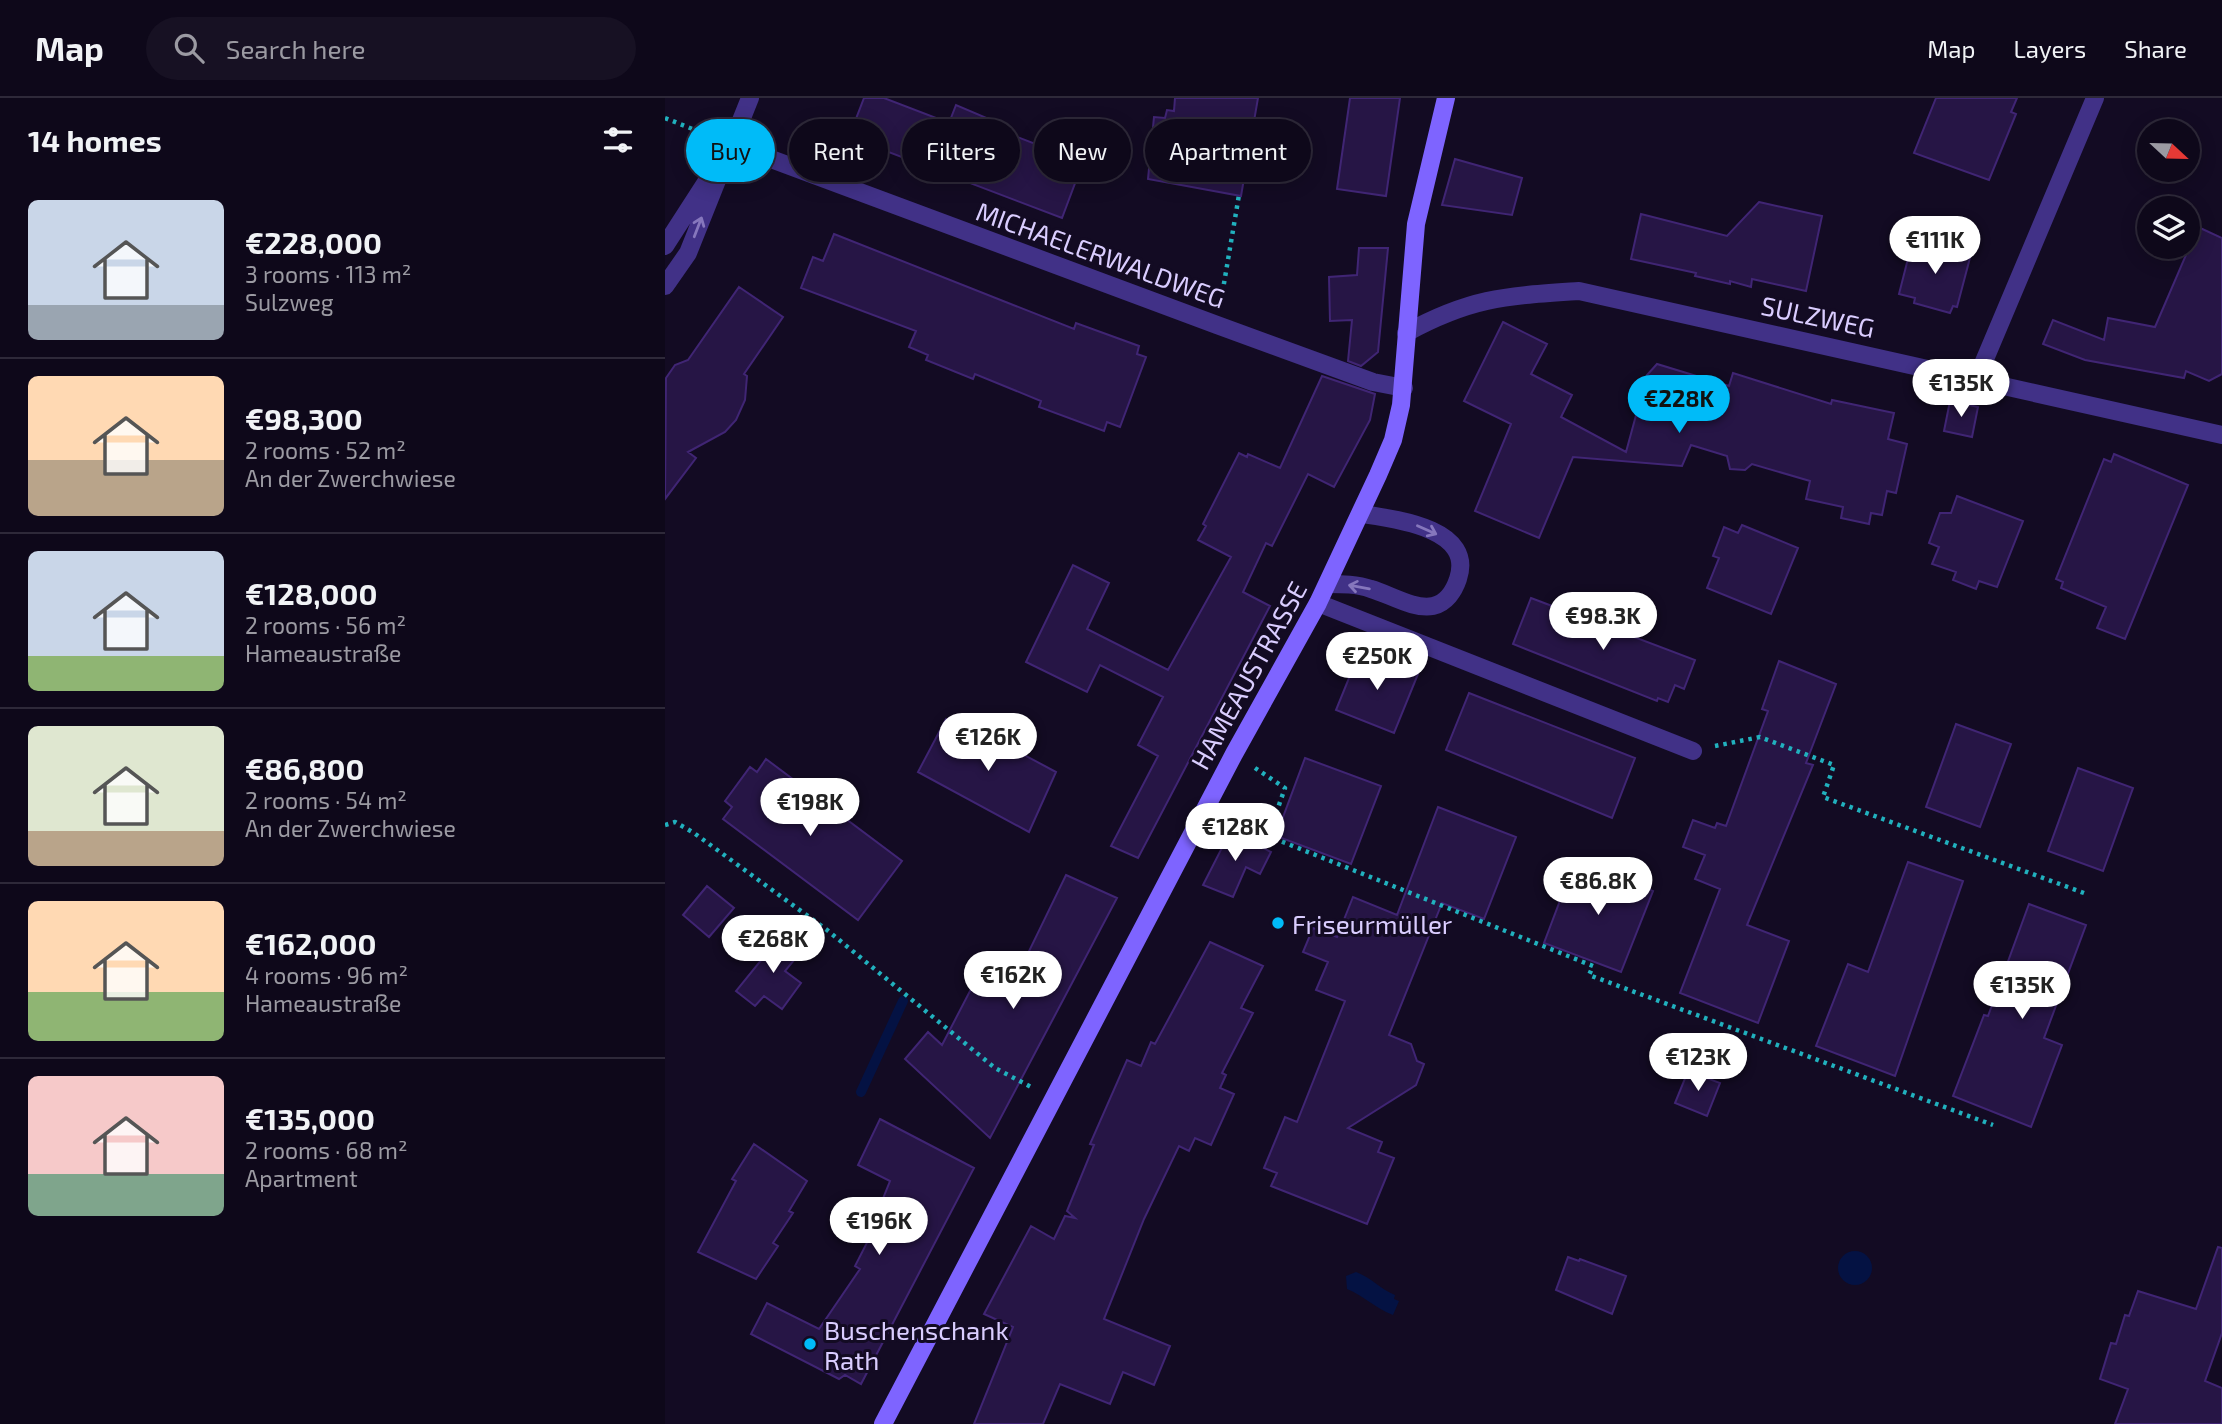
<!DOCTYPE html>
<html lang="en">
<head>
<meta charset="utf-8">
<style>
  body { margin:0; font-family:"Exo 2",sans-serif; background:#171123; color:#f1f3f6; height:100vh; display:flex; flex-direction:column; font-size:26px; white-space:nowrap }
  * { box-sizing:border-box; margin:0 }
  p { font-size:23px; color:#9b9aa2 }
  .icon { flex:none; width:38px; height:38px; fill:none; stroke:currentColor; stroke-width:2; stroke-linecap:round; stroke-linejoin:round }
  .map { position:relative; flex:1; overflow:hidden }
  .details { display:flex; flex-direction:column; background:#0e081a; width:665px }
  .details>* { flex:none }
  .hud { position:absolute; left:21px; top:21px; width:665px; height:63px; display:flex; gap:14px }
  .needle { width:46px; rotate:112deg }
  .buttons { position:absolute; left:1472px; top:21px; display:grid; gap:14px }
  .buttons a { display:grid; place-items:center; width:63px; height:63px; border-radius:50%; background:#0e081a; box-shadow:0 4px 18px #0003,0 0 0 2px #2e2939; font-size:35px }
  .price { position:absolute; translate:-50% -60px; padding:0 16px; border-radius:24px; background:#fff; color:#222; font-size:23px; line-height:46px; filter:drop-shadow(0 2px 4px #0008) }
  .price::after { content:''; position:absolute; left:50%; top:42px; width:21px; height:16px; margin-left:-10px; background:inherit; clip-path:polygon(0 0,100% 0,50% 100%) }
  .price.current { background:#00bbf8; color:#111 }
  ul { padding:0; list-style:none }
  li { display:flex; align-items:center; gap:21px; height:175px; padding:0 28px }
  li+li { border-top:2px solid #2e2939 }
  li span { display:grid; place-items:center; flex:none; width:196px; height:140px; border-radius:10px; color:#555 }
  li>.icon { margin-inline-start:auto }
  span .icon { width:84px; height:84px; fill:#fffc; stroke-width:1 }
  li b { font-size:30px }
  h2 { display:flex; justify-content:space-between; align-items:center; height:84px; padding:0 28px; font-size:30px }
  .chip { padding:0 24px; border-radius:32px; background:#0e081a; box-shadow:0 4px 18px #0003,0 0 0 2px #2e2939; font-size:24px; line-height:63px }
  .chip.current { background:#00bbf8; color:#111 }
  header { display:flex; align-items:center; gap:42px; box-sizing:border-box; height:98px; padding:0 35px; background:#0e081a; border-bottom:2px solid #2e2939 }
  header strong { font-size:33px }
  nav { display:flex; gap:38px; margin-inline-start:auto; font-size:24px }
  .search { width:490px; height:63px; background:#171123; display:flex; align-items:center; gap:18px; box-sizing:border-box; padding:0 24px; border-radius:38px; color:#9b9aa2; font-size:26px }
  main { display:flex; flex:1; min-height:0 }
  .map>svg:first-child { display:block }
  .water { fill:#041243 }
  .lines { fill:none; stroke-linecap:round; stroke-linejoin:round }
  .stream { stroke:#041243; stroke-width:10 }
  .building { fill:#261545; stroke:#402574; stroke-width:2 }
  .path { stroke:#21b1be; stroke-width:4.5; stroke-dasharray:3.5 5; stroke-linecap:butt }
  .service { stroke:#413187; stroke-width:18 }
  .minor { stroke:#413187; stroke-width:18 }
  .secondary { stroke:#7e64ff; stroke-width:18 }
  .oneway { stroke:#8677bd }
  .poi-dot { fill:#00bbf8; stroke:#130b23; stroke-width:2.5 }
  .labels { text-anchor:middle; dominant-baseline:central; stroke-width:6; stroke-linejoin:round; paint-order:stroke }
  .street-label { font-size:26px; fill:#dacdff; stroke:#130b23 }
  .poi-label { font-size:26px; fill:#dacdff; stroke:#130b23; text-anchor:start }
</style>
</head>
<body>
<header>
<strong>Map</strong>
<div class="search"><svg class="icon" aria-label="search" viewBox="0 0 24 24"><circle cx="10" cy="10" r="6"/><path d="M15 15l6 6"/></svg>Search here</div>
<nav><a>Map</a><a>Layers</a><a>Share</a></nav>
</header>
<main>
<section class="details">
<h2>14 homes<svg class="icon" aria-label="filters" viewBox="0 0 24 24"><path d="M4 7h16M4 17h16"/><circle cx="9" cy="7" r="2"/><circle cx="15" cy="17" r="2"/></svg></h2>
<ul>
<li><span style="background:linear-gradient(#c9d6e8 75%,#9aa5b1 0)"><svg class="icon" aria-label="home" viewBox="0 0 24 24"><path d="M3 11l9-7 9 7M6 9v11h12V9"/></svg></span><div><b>€228,000</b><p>3 rooms · 113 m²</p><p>Sulzweg</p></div></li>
<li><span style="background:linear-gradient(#ffd9b3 60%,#b9a48a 0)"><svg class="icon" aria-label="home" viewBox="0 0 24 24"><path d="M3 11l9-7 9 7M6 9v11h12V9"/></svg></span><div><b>€98,300</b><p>2 rooms · 52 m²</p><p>An der Zwerchwiese</p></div></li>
<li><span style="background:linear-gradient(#c9d6e8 75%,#8fb573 0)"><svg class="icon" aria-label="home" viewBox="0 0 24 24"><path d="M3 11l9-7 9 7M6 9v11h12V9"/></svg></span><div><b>€128,000</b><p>2 rooms · 56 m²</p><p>Hameaustraße</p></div></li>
<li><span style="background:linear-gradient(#dfe7d0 75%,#b9a48a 0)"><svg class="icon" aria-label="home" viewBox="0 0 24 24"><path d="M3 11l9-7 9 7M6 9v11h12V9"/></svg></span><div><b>€86,800</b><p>2 rooms · 54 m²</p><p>An der Zwerchwiese</p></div></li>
<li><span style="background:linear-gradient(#ffd9b3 65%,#8fb573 0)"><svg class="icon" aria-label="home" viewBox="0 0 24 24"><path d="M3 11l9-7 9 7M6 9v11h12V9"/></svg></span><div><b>€162,000</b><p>4 rooms · 96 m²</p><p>Hameaustraße</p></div></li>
<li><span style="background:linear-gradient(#f6c9c9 70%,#7fa58c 0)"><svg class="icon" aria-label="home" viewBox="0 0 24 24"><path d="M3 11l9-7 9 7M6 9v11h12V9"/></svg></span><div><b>€135,000</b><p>2 rooms · 68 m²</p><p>Apartment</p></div></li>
</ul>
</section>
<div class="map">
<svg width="1557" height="1326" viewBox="0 0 1557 1326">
  <rect width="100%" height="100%" fill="#130b23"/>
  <path class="water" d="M1173 1170a17 17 0 1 1 34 0a17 17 0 1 1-34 0Z
    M691,1174C707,1180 715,1191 730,1197L729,1201L734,1203L728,1217C710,1210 699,1198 682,1191L681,1178Z"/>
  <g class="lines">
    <path class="stream" d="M196,994L238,903"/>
  </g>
  <path class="building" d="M199,0H219L284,25L291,7L331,24L329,30L386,52L390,44L414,53L411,61L418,64L397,120L184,39Z
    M510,0H593L576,98L483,81L489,19L500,20L502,12L509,13Z
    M685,0H735L721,98L672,91Z
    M1271,0H1352L1346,14L1351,16L1324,82L1249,55Z
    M790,61L857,80L847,117L777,107Z
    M1094,104L1157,118L1141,193L1087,181L1086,189L1065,183V186L1030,178L1031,175L966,161L976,116L1062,138Z
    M1533,129L1557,140V276L1544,283L1521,273L1519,280L1420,262L1378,246L1388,222L1439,242L1443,220L1490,229Z
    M169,136L409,231L411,225L474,248L472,256L481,259L455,329L442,324L439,333L374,309L376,303L310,276L308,281L261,262L263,257L244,249L251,233L136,190L148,159L158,163Z
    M1248,141L1306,156L1292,209L1288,208L1285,215L1249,205L1250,200L1234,196Z
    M694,150H723L713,254L696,268L683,263L687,222L665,223L664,179L692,177Z
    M74,189L118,219L79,276L82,278L80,302L71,322L60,334L23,354L31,360L0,401L1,280L10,267L23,262Z
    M838,224L882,246L866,276L907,297L896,319L961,354L982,277L992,266L1064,288L1068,275L1166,306L1167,302L1229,315L1223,341L1242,346L1231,395L1222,393L1217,417L1206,415L1204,426L1176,420L1178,409L1141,401L1145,383L1087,366L1080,372L1065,371L1062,358L1026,347L1017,368L908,359L874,440L810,413L846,326L799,303Z
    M657,278L710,296L705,322L669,389L643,376L607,448L601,445L578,494L605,508L473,760L446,748L493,658L473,647L498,599L435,567L422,594L361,564L408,467L444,485L422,531L503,572L566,459L533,442L541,428L538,426L574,355L582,359L583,356L615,370Z
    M1285,303L1313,309L1307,339L1279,333Z
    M1449,356L1523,387L1460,541L1432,530L1441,509L1396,490L1398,484L1391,481L1439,361L1446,364Z
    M1292,398L1358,423L1332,489L1314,483L1311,491L1288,482L1291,474L1267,466L1274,449L1264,445L1275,415H1286Z
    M1077,427L1133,450L1106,516L1042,490L1054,460L1048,458L1059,429L1073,435Z
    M866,500L1030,562L1019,591L1010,587L1003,604L993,600L992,603L848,546Z
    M695,553L753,576L729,635L671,612Z
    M1114,563L1171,586L1141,665L1148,667L1082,827L1124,843L1093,925L1015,895L1055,791L1030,781L1040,757L1018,749L1028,722L1050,730L1052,725L1061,728L1103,613L1097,611Z
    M804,595L970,660L947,720L781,652Z
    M281,621L290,626L292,621L391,674L364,734L253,674Z
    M1291,626L1346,646L1315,729L1261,709Z
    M640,660L716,688L686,766L611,738Z
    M101,661L237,763L193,822L58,721L67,709L60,703L85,669L92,674Z
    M1413,670L1468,690L1438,773L1383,753Z
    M773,709L851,739L819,821L777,805L724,937L746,946L752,963L759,966L751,987L683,1030L717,1044L713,1054L729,1060L702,1126L606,1088L612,1075L599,1070L620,1019L632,1024L680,903L651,892L663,864L638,854L648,830L672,839L688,799L732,817Z
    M566,732L606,754L595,776L581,769L568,799L538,787Z
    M910,763L988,793L956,874L879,845Z
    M1243,764L1298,783L1230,978L1151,948L1183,866L1203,874Z
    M401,777L452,800L325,1040L240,961L263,934L277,947L319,866L350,882Z
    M42,788L69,810L44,839L18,817Z
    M1364,806L1421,827L1379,940L1397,947L1366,1029L1288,998L1319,917L1323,918Z
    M119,834L139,850L120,873L136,885L117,911L99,898L90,908L71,893Z
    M545,844L598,868L576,910L588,915L557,975L561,977L555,990L569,996L546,1047L530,1040L524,1053L514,1048L479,1121L439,1221L505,1248L489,1287L458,1274L445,1306L395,1286L378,1326H309L348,1229L319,1216L366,1128L389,1141L400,1118L410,1120L402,1113L429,1047L425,1046L462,962L476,968L486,944L490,946Z
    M1023,973L1055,985L1042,1018L1010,1005Z
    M215,1021L309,1070L196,1286L180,1277L174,1281L86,1236L102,1205L154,1231L195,1171L190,1168L210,1129L207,1128L225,1083L193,1067Z
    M89,1046L142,1083L124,1113L128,1115L108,1145L113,1148L91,1181L33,1154L71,1083L67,1081Z
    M1553,1149L1557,1150V1235L1540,1283L1557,1290V1326H1450L1463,1291L1435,1281L1446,1245L1451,1246L1460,1217L1464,1218L1473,1193L1531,1211Z
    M903,1159L914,1163L915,1161L961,1178L947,1216L891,1192Z"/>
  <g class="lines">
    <path class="path" d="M0,20L45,38
      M556,203L574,97
      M1050,648L1095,639L1169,667L1158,699L1419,795
      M590,670L620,690L603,738L928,868L924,877L1328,1027
      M0,727L10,724L29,735L162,832L330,970L368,990"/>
    <path class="service" d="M663,486C677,486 692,486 706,491C724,496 749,512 768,508C781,505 789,493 793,481C810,430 730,421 696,416"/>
    <path class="minor" d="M66,46L552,227L708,284L739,290
      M0,148L45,78
      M0,188L23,155L85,0
      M741,235C807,199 841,198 914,193L1557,337
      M1312,280L1430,0
      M653,505L1028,653"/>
    <path class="secondary" d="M218,1326L569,656L653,505L713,377L728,342L736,307L751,126L781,0"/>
  </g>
  <defs><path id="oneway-shaft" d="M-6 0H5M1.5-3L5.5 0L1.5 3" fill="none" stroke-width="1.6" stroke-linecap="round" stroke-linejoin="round" transform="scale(1.75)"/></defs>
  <g class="oneway">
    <use href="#oneway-shaft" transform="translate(33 129) rotate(-69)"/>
    <use href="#oneway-shaft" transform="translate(762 432) rotate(24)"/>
    <use href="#oneway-shaft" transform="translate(694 489) rotate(-170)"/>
  </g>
  <g class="poi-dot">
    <circle cx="613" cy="825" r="7"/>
    <circle cx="145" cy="1246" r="7"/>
  </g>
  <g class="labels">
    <g class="street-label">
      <text transform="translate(436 156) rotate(20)">MICHAELERWALDWEG</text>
      <text transform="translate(1153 218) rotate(12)">SULZWEG</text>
      <text transform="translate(583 577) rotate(-61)">HAMEAUSTRASSE</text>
    </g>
    <g class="poi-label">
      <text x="627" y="825">Friseurmüller</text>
      <text x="159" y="1231">Buschenschank<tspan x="159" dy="30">Rath</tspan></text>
    </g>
  </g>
</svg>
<div class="buttons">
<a><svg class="needle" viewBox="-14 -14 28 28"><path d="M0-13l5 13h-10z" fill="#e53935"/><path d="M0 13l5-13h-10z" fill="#9b9aa2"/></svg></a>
<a><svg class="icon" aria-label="layers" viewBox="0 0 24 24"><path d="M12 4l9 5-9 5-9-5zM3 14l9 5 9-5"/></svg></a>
</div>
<b class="price" style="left:1270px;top:178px">€111K</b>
<b class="price" style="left:1296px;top:321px">€135K</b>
<b class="price current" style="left:1014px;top:337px">€228K</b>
<b class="price" style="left:938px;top:554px">€98.3K</b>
<b class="price" style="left:712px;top:594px">€250K</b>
<b class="price" style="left:323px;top:675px">€126K</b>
<b class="price" style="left:145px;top:740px">€198K</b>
<b class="price" style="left:570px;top:765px">€128K</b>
<b class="price" style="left:933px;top:819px">€86.8K</b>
<b class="price" style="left:108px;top:877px">€268K</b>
<b class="price" style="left:348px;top:913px">€162K</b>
<b class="price" style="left:1357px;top:923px">€135K</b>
<b class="price" style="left:1033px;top:995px">€123K</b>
<b class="price" style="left:214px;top:1159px">€196K</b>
<div class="hud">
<a class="chip current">Buy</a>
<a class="chip">Rent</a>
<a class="chip">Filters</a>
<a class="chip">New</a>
<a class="chip">Apartment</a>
</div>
</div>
</main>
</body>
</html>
